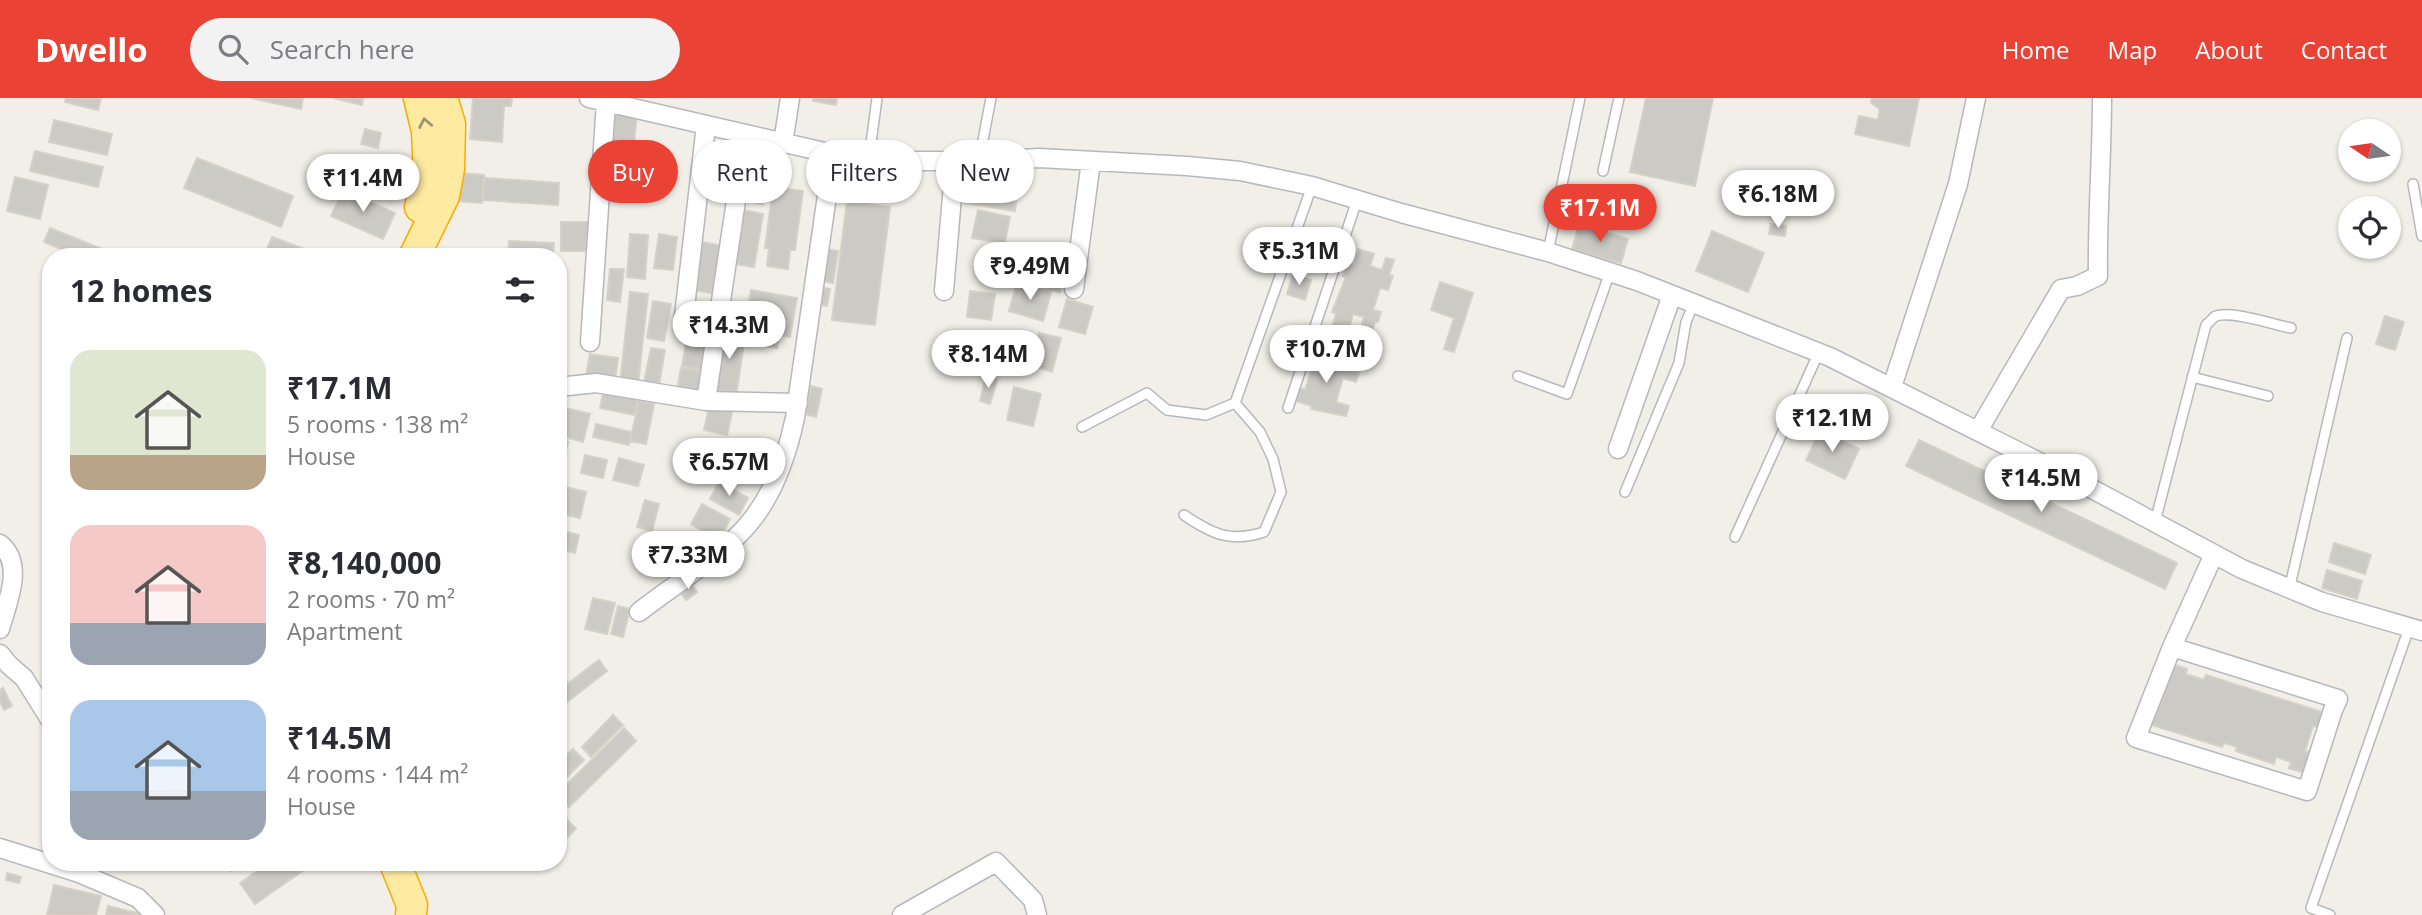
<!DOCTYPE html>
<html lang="en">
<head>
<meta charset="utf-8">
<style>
  body { margin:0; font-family:"Open Sans",sans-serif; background:#f2f2f3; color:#2b2b33; height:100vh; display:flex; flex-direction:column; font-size:26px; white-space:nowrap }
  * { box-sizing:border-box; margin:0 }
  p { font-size:23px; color:#7c7c81 }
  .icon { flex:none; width:38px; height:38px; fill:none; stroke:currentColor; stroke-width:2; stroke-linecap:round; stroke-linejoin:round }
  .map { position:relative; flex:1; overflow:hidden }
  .panel { position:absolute; left:42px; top:150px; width:525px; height:623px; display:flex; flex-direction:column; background:#fff; border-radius:28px; box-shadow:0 2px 5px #0004 }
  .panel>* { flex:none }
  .banner { position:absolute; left:588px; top:42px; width:665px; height:63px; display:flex; gap:14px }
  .needle { width:46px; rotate:283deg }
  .tools { position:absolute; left:2338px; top:21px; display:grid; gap:14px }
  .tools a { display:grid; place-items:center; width:63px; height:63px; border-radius:50%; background:#fff; box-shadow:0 2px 5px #0004; font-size:35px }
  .price { position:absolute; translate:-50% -60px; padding:0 16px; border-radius:24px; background:#fff; color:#222; font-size:23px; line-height:46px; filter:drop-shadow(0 2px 4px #0008) }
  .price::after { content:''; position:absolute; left:50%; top:42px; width:21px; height:16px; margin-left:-10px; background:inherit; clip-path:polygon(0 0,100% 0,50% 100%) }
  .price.active { background:#ea4335; color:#fff }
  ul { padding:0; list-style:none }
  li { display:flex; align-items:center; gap:21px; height:175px; padding:0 28px }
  li span { display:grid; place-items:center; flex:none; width:196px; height:140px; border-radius:21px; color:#555 }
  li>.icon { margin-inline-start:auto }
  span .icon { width:84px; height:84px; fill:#fffc; stroke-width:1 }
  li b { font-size:30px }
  h2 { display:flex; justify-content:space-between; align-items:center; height:84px; padding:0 28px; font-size:30px }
  .chip { padding:0 24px; border-radius:32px; background:#fff; box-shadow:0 2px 5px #0004; font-size:24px; line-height:63px }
  .chip.active { background:#ea4335; color:#fff }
  header { display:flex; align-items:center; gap:42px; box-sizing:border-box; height:98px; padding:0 35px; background:#ea4335; color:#fff }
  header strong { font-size:33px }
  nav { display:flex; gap:38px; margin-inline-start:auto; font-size:24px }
  .search { width:490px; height:63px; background:#f2f2f3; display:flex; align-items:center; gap:18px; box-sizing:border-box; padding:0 24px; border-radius:38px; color:#7c7c81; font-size:26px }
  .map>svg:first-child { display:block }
  .building { fill:#cccac5; stroke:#d6d1c6; stroke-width:2 }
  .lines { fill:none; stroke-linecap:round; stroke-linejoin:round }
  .service-casing { stroke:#b5b8bc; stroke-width:12 }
  .minor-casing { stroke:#b5b8bc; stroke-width:21 }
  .trunk-casing { stroke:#f9ab00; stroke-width:33 }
  .service { stroke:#fff; stroke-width:9 }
  .minor { stroke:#fff; stroke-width:18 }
  .trunk { stroke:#feeaa1; stroke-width:30 }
  .oneway { stroke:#97927c }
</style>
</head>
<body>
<header>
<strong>Dwello</strong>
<div class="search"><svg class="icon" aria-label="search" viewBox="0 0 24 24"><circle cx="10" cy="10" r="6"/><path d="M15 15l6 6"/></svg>Search here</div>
<nav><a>Home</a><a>Map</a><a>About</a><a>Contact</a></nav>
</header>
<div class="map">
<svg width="2422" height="817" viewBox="0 0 2422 817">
  <rect width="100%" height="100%" fill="#f1efe8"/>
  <path class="building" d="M66,0H101L98,12L65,4Z
    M251,0H303L301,11Z
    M333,0H363L362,7Z
    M473,0H512L511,8H504L502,44L470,41Z
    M813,0H837L836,7L813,3Z
    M1646,0H1713L1695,88L1630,74Z
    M1872,0H1919L1909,48L1855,36L1859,18L1878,22L1880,11L1871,5Z
    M615,15L637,17L633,54L612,52Z
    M54,22L112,36L107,57L49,44Z
    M365,31L381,35L378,50L361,46Z
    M750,49L772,53L763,106L741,102Z
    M35,53L103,69L98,89L30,73Z
    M197,60L293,98L281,129L184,90Z
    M458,75L484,77L482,105L456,103Z
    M15,79L48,87L40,121L7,113Z
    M485,80L559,85L558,107L483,102Z
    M968,84L1018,91L1015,113L965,105Z
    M773,89L803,93L795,152H790L788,171L767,168L769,150H765Z
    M343,92L395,115L383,141L331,118Z
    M847,103L890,109L875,227L832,222Z
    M739,111L763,116L754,169L730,165Z
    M978,112L1010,119L999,173L990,171L996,144L972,140Z
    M561,124H590V153H561Z
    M1771,126L1786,128L1785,138L1769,136Z
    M1579,127L1628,141L1621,165L1572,151Z
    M50,130L112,155L110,159H80L44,144Z
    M1712,133L1764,155L1748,194L1696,173Z
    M630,136L648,137L645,181L627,179Z
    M659,136L677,139L673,172L654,170Z
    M272,139L310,153L308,159H264Z
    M509,143L554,145L553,158L508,156Z
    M702,144L723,148L715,196L694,192Z
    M826,151L838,153L833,185L821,183Z
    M1358,151L1374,156L1370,168L1382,172L1386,160L1394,162L1389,177L1393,178L1388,192L1380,190L1373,212L1381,214L1378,224H1375L1368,248L1356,244L1364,219L1353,216L1346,241L1330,236L1336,216L1332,214L1346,179L1343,178L1347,165L1354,166Z
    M610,171H624L620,204L607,202Z
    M1293,176L1311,182L1305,202L1287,196Z
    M1035,177L1062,185L1060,194L1032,187Z
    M1017,184L1051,194L1043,223L1009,213Z
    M1440,184L1473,195L1454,254L1444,251L1454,220L1431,212Z
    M821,189L830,191L827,208L818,206Z
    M751,192L797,200L790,239L744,231Z
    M970,193L995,196L991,222L967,219Z
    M630,194L648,196L638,287L620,286Z
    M1067,201L1093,209L1085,236L1059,229Z
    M653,203L671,206L664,243L647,240Z
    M691,216L713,220L704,272L682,268Z
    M2385,218L2404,224L2395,252L2376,246Z
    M722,229L746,232L736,298L712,294Z
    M750,235L779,239L777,250L748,245Z
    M1039,235L1061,240L1052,274L1030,267Z
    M651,250L665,252L658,293L643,290Z
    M590,256L618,260L615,282L586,278Z
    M1312,257L1347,264L1345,271L1359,275L1356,284L1343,280L1336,304L1349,308L1346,318L1311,311L1312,308L1296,303L1300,290L1305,292L1312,270L1308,269Z
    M681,270L704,274L700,297L677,293Z
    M986,279L997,282L990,306L980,303Z
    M811,288L822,291L816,319L805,316Z
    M1014,289L1041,296L1033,328L1007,322Z
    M604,291L639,298L635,317L600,310Z
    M639,303L654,306L646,346L630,343Z
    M710,305L733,310L727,337L704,332Z
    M558,308L590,316L583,344L558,337Z
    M596,326L631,334L629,347L593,339Z
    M1820,332L1859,351L1845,381L1806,362Z
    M558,341L568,344L562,369L558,368Z
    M1919,342L2177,465L2165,491L1906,368Z
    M585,357L607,362L603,380L581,375Z
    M619,360L644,367L638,388L613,382Z
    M719,384L748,400L739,417L710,401Z
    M558,387L586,394L580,420L558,415Z
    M645,402L659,406L652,433L637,429Z
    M702,406L730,421L719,442L691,426Z
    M558,432L579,437L575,455L558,451Z
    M2334,445L2371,457L2365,476L2329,464Z
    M2327,472L2362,483L2357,501L2322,490Z
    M690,484L697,494L686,502L679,492Z
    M593,500L615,505L607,536L585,531Z
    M618,508L630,511L623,539L611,536Z
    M599,562L607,573L558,611V593Z
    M2168,565L2187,571L2186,576L2204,582L2206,577L2328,616L2323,630L2313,628L2305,653L2315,656L2308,676L2289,670L2291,664L2276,659L2274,666L2236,653L2237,649L2224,645L2222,649L2149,626L2155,607L2160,609L2169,580Z
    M3,590L12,608L4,612L0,604V592Z
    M613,617L623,627L591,659L582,649Z
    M624,630L636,643L569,709L558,698V695Z
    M573,651L584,662L558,688V666Z
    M558,712L576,731L560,746L558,744Z
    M94,765H118L117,770Z
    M226,765H245L231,773Z
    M269,765H314L255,806L240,785Z
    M7,775L21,779L19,785L6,782Z
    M54,787L101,798L96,817H47Z
    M108,808L145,817H106Z"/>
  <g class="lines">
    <defs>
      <path id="service" d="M869,60L877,0
        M979,63L991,0
        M1603,73L1619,0
        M2413,86L2422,138
        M1548,154L1580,0
        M1518,278L1567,296L1610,174
        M2192,279L2268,298
        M1288,310L1357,102
        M1082,329L1147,295L1167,312L1206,317L1235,305
        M1625,394L1679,265L1686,224L1694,205
        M1184,417C1212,436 1230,445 1264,434L1281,394L1273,361L1260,334L1235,305L1312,88
        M2155,424L2206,227C2207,226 2214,220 2214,219C2228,211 2275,227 2291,230
        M1735,439L1819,254
        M2289,492L2347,240
        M2330,817L2311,810L2409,530"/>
      <path id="minor" d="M589,0L833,56L899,63H989L1039,60L1187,68L1240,73L1312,88L1401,115L1548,154L1637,183L1830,259L2081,385L2242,471L2322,504L2422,533
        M783,45L790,0
        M1074,191L1091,63
        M944,193L955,63
        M684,218L706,27
        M590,244L606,4
        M558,289L596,285L706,303L798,305
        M1892,289L1958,86L1976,0
        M706,303L746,36
        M1978,333L2061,191L2077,188L2098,178C2097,119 2102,59 2102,0
        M1618,351L1672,197
        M0,446C25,466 7,505 0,531
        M639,514C672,488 726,455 751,423C775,393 787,357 795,320L833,56
        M2172,549L2338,601L2333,612L2307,693L2136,640L2172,549L2214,456
        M0,556L9,567L24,580L51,623
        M0,750L79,775L138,800L155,817
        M902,817L996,764L1033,802L1037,817"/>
      <path id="trunk" d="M419,0L427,33L429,78L420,109
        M414,159L444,98L449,71L450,26L442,0
        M395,765L412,807L411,817"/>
    </defs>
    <use href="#service" class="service-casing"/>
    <use href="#minor" class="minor-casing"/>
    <use href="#trunk" class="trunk-casing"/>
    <use href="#service" class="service"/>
    <use href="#minor" class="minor"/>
    <use href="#trunk" class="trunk"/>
  </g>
  <defs><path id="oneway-chevron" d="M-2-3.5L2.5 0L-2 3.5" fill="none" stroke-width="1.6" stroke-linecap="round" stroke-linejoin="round" transform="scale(1.75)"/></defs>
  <use class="oneway" href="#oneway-chevron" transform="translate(425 25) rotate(-101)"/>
</svg>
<div class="tools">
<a><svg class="needle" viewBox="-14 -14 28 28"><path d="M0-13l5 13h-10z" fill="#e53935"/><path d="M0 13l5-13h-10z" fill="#7c7c81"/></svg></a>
<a><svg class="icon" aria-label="locate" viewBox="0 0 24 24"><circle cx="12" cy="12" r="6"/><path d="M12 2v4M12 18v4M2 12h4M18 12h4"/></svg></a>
</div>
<b class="price" style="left:363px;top:116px">₹11.4M</b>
<b class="price" style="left:1778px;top:132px">₹6.18M</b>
<b class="price active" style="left:1600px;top:146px">₹17.1M</b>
<b class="price" style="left:1299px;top:189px">₹5.31M</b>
<b class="price" style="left:1030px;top:204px">₹9.49M</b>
<b class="price" style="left:729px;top:263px">₹14.3M</b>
<b class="price" style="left:1326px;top:287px">₹10.7M</b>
<b class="price" style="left:988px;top:292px">₹8.14M</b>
<b class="price" style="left:1832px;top:356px">₹12.1M</b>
<b class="price" style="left:729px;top:400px">₹6.57M</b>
<b class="price" style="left:2041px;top:416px">₹14.5M</b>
<b class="price" style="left:688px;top:493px">₹7.33M</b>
<div class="banner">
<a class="chip active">Buy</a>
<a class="chip">Rent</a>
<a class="chip">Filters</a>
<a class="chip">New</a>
</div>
<section class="panel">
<h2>12 homes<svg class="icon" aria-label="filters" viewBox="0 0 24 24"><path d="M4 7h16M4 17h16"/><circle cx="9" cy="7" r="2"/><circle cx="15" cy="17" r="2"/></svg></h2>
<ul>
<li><span style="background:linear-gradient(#dfe7d0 75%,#b9a48a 0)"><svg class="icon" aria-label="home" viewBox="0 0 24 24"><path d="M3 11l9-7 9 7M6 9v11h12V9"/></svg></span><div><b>₹17.1M</b><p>5 rooms · 138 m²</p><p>House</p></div></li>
<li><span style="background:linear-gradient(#f6c9c9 70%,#9aa5b1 0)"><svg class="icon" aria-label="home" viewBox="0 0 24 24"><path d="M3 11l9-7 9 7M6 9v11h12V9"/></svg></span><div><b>₹8,140,000</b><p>2 rooms · 70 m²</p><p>Apartment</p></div></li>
<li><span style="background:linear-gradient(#a9c7e8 65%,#9aa5b1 0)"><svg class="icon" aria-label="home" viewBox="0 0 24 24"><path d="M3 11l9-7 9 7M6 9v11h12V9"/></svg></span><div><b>₹14.5M</b><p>4 rooms · 144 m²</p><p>House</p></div></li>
</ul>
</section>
</div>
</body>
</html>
